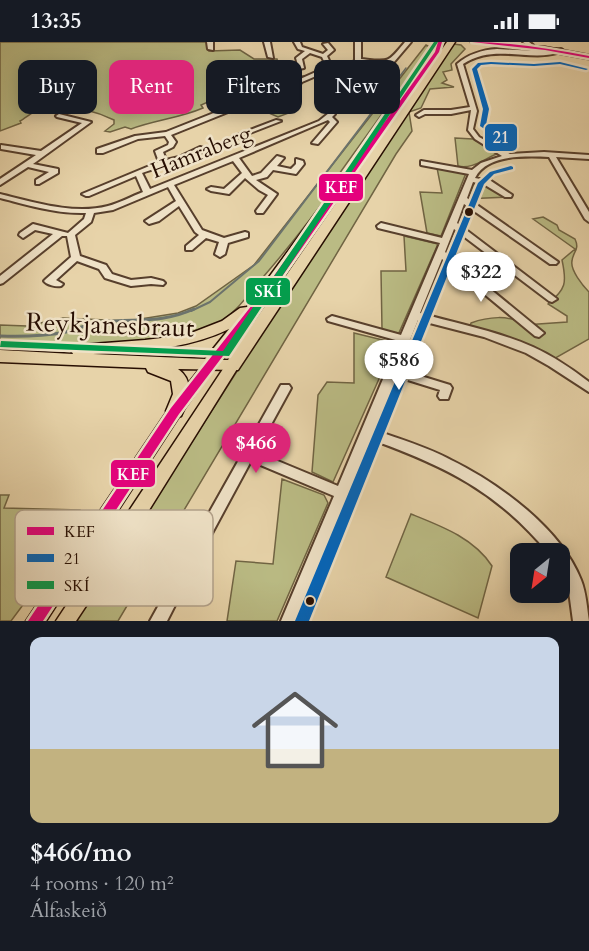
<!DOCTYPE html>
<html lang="en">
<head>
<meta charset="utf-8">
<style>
  body { margin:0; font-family:Cardo,serif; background:#20242c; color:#f1f3f6; height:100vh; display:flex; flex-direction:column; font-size:22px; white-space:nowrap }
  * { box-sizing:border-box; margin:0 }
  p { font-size:20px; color:#9ea1a6 }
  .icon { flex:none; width:33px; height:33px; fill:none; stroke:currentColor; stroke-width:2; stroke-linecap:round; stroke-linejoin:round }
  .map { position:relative; height:579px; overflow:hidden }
  .side { display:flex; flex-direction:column; background:#171b24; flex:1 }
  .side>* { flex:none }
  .hud { position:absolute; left:18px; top:18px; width:554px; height:54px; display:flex; gap:12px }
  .needle { width:39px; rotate:210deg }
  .tools { position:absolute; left:510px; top:501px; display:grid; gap:12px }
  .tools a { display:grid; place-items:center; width:60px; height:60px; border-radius:12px; background:#171b24; box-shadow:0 3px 15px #0003; font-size:30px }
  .price { position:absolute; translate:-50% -51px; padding:0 14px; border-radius:21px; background:#fff; color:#222; font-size:20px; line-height:39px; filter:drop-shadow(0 2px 3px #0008) }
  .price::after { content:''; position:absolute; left:50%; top:36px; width:18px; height:14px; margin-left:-9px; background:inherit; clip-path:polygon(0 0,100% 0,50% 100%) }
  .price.current { background:#db2777; color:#fff }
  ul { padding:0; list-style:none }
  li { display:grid; align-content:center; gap:12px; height:318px; padding:0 30px }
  li span { display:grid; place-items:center; height:186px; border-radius:12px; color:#555 }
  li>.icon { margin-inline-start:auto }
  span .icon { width:108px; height:108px; fill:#fffc; stroke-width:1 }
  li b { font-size:26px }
  .pill { padding:0 21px; border-radius:12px; background:#171b24; box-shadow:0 3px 15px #0003; font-size:21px; line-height:54px }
  .pill.current { background:#db2777; color:#fff }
  .status { display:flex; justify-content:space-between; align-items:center; height:42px; padding:0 30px; background:#171b24; direction:ltr }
  .status svg { height:16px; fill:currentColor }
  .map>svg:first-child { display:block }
  .green { fill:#babb84; stroke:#706443; stroke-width:1.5 }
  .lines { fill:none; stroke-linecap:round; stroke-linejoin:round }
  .stream-far2 { stroke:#6c736c; stroke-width:1.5 }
  .stream-far1 { stroke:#6c736c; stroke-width:2 }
  .stream { stroke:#6c736c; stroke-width:3 }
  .minor-casing { stroke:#573f2c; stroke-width:4 }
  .major-casing { stroke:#270e02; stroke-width:3 }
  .highway-casing { stroke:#270e02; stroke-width:3 }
  .minor { fill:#efe2c7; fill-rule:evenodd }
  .major { fill:#e7d3a9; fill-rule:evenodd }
  .highway { fill:#e7d3a9; fill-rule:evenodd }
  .bus-1-casing { stroke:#efe2c7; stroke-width:5 }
  .bus-2-casing { stroke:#efe2c7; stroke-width:5 }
  .bus-3-casing { stroke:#efe2c7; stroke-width:5 }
  .bus-1 { fill:#e5007d; fill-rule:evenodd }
  .bus-2 { fill:#0065bd; fill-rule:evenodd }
  .bus-3 { fill:#029e4d; fill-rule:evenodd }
  .bus-dot { fill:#270e02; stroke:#efe2c7; stroke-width:2 }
  .labels { text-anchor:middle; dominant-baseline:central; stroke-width:5; stroke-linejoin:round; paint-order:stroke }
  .far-street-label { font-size:22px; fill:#270e02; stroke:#efe2c7 }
  .street-label { font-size:26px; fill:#270e02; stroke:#efe2c7 }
  .key { fill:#efe2c7; stroke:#b3a28c; stroke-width:1.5 }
  .key-label { font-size:16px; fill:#270e02 }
  .line-badge { stroke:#efe2c7; stroke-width:2 }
  .badge-label { font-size:16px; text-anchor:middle; font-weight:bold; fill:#fff }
</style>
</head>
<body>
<div class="status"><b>13:35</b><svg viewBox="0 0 49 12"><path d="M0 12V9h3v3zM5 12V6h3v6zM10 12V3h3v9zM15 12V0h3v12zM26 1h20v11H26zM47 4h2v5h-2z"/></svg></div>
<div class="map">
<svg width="589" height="579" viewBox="0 0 589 579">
  <rect width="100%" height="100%" fill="#e7d3a9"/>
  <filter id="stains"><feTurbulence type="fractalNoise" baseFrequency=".00333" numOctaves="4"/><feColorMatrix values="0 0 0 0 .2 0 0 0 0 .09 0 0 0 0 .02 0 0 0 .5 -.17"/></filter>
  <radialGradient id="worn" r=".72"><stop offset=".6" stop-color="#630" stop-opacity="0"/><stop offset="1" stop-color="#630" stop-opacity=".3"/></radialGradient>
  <path class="green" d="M0,0H207L209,9L240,8L254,17H277L281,34H305L290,46L281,49L267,46L253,52L245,49L218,60L210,59L201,63L203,66C180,76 155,78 131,87L125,85L110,90L105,89L114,82V78C91,67 70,62 45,65C37,66 27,75 20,79L21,81L0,89Z
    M453,2L461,3L465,7L451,22L452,28L443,30L447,38L442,41L454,45L430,47L421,66L409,70L412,89L396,112L118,579H71L161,448L289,248Z
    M426,3L430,5L334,139L337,141C314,173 290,204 264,234C249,251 237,271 216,282C163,311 60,302 0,300V283L27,284L63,276L128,279L178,271L196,264L254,223Z
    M279,55L287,57L295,65L294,69L278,75L269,71L271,64L263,58Z
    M455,96L473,97L499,111C485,116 472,128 458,124Z
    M437,126L466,131L441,194L427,191L420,150L442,151Z
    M471,141L490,145L508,155L464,157Z
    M543,175L557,183L559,188L575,197C580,208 573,209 572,219C570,228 583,244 589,250V297L552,318L469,286L471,281C487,275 510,272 524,283L567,280V274L548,262C566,247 567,241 562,218L575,207L533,177Z
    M404,194L438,202L398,293L382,287L381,229H406Z
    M354,291L395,301L333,440L312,430L318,353L327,340L354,341Z
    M282,437L324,453L328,461L277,579H227L236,519L273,522Z
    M0,453H9L4,466L80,468L86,474L84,481L11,579H0Z
    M411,472C441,484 474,496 492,524L478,576L386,535Z"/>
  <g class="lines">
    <path class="stream-far2" d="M372,71L406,26"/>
    <path class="stream-far1" d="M191,269L210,260L259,219L373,69"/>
    <path class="stream" d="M0,294C22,295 44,294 66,290C78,287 90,281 102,280C136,276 161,282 194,267"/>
    <defs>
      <path id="minor" d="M207,0H213V8L208,7Z
        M264,0H270L273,16L268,15Z
        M294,0H300L302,5L323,12L328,8L323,2L328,1L334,8L327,14L332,25L346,29L355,18V0H361V17C389,20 387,22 405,0H411L394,20L387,22L381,29L376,28L381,22L359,20L345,39L363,43L368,37L373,38L368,46L350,65L347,63L361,46L342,42L337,49L335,72L332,75L337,80L318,102L312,101L330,80L328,78L239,116L252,134L261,131L277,114L284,116L277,124L291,127L296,122V117L303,119L304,122L296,132L273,128L267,135L256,138L277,152L263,171H257L256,169L268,153L259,148L245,136L229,152L211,149L207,147L211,145L224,147L242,131L233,119L174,143L202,188L224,196L245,190L248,191V195L228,201L225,212L220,215L215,212L219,200L206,196L192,208H186V204L199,193L195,190L179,164L159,179L149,182L145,179L176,159L168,145L113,168L94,171L91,180L75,193L80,214L106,223L112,232L131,238L151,236L163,239L165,241L163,243L151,242L131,244L105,236L99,227L77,219L56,238L63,242L61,244C56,245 47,243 44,239L46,237L71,215L67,194H62L3,241L0,242V234L53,192L35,188L23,196L19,193L20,191L33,182L68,191L84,177L86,171C56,172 28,163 0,156V152C34,160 73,173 108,164C120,161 132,154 143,150L136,134L89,154H86L82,152L159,120L155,109L168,103L169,100L165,94L138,97L103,111H97V107L135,94L166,90L239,61L277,54V56L243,64L171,93L176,100L173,105L163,110L166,118L179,115L200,105L207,107C188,120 163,123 142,131L150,147L319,79L329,71L331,49L344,32L330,28L302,40L289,54L295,60V62H291L283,54L298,38L327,25L322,15L310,11L302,17L304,26L299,27L296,16L305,9L298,7Z
        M523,0H529L533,3L528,4Z
        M497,7L537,9L561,7L564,9C530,22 496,0 463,22L477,69L473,87L479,95L510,112L544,110L589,113V117L556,115L589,170V180L585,177L549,115C526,114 487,112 475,136L491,139L512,153L511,155H505L485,143L473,140L467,156L558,220L556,222H550L464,162L457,181L557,257L552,260L549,259L454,187L445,210L544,291L539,295L535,294L442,217L420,271C458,282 497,289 533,305C553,314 572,327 589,340V350L549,324L526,311L484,295L418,278L398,327L450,343L452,346L448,357H440L438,354L440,348L395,334L374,388C400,397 427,405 451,418C500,442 561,487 581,538C586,550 587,566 589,579H573L568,542L560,527V512H549C497,449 445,424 370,397L297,579H281L334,454L251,419L203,508L198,510L193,508L191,503L281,343H289L291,346L256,410L338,444L399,299L328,279L327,277L332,274L401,293L440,201L378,186L377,184L381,181L442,196L469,132L421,123V119L472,128L481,121L502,114L475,97L468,88L471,68L451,72H425L419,75L416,73L424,68H451L470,65L457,22C469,12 481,8 497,7Z
        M59,72L91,80L33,122L58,127V131L39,142H36V138L49,130L28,125L0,143V137L36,113L1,107V103L41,109L82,81L57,75L56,74Z
        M276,78L281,79L237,96L232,95Z
        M185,523L190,525L192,530L167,579H150L180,525Z"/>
      <path id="major" d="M471,0L545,5L589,13V17L545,9Z
        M210,317L214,319L216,322L214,325L180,373L46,579H26L170,365L206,319Z
        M232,319L237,321L238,324L237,327L141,481L76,579H56L227,321Z"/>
      <path id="highway" d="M447,0H455L238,328L178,327C195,339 189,358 181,374L175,376L169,374L166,369L173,352L171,339L148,330L146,326L0,320V308L73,312L71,308L74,304L79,303L145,298L186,293L222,279L240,266L247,265L322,163H330L332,165L271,254L222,318H228ZM229,287L205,317L93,312C140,309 186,308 229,287Z"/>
    </defs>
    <use href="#minor" class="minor-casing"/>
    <use href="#major" class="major-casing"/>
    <use href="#highway" class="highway-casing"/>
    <use href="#minor" class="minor"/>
    <use href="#major" class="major"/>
    <use href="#highway" class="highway"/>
    <defs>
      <path id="bus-1" d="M438,0H442L439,10L269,253L179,372L43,579H28L171,366L263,249L435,10Z
        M472,0C511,0 550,7 589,14V16L545,8Z"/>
      <path id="bus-2" d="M491,20L534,22L560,20L588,27L586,28L560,22L534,24L491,22L481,23L477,27L489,67L486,83L516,103L517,104L514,106L480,84L483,67L472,27L478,21Z
        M511,124L513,125V127L494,132L484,142L309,579H295L478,141L490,130Z"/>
      <path id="bus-3" d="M434,0H438L229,314L0,305L1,299L223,309Z"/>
    </defs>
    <use href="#bus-1" class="bus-1-casing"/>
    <use href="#bus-2" class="bus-2-casing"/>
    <use href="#bus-3" class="bus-3-casing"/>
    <use href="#bus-1" class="bus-1"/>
    <use href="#bus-2" class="bus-2"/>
    <use href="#bus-3" class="bus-3"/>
  </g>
  <g class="bus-dot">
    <circle cx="469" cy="170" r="5"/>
    <circle cx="310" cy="559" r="5"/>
  </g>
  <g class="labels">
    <g class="far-street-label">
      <text transform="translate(201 110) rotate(-22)">Hamraberg</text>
    </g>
    <g class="street-label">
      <text transform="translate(110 283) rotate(2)">Reykjanesbraut</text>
    </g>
  </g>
  <rect x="15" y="468" width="198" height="96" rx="9" class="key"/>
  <rect x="27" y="485" width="27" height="8" fill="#e5007d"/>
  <rect x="27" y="512" width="27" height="8" fill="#0065bd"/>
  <rect x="27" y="539" width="27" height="8" fill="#029e4d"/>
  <g class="key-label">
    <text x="64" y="495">KEF</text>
    <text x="64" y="522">21</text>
    <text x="64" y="549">SKÍ</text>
  </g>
  <g class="line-badge">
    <rect x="484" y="81" width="34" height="29" rx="6" fill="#0065bd"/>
    <rect x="318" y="131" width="46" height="29" rx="6" fill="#e5007d"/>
    <rect x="245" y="235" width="46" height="29" rx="6" fill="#029e4d"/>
    <rect x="110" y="417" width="46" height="29" rx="6" fill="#e5007d"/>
  </g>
  <g class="badge-label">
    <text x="501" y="101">21</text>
    <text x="341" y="151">KEF</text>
    <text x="268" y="255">SKÍ</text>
    <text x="133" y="438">KEF</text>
  </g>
  <rect width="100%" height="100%" filter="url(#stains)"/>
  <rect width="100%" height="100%" fill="url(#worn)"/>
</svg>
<div class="tools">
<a><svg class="needle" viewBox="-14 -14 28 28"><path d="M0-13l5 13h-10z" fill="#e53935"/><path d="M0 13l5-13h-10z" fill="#9ea1a6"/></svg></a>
</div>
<b class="price" style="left:481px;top:261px">$322</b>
<b class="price" style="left:399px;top:349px">$586</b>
<b class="price current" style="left:256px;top:432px">$466</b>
<div class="hud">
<a class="pill">Buy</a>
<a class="pill current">Rent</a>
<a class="pill">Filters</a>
<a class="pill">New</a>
</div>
</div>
<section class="side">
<ul>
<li><span style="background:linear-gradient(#c9d6e8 60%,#c2b280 0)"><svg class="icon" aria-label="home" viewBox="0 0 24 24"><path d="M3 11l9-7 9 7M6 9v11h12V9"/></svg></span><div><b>$466/mo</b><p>4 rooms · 120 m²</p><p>Álfaskeið</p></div></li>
</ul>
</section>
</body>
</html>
